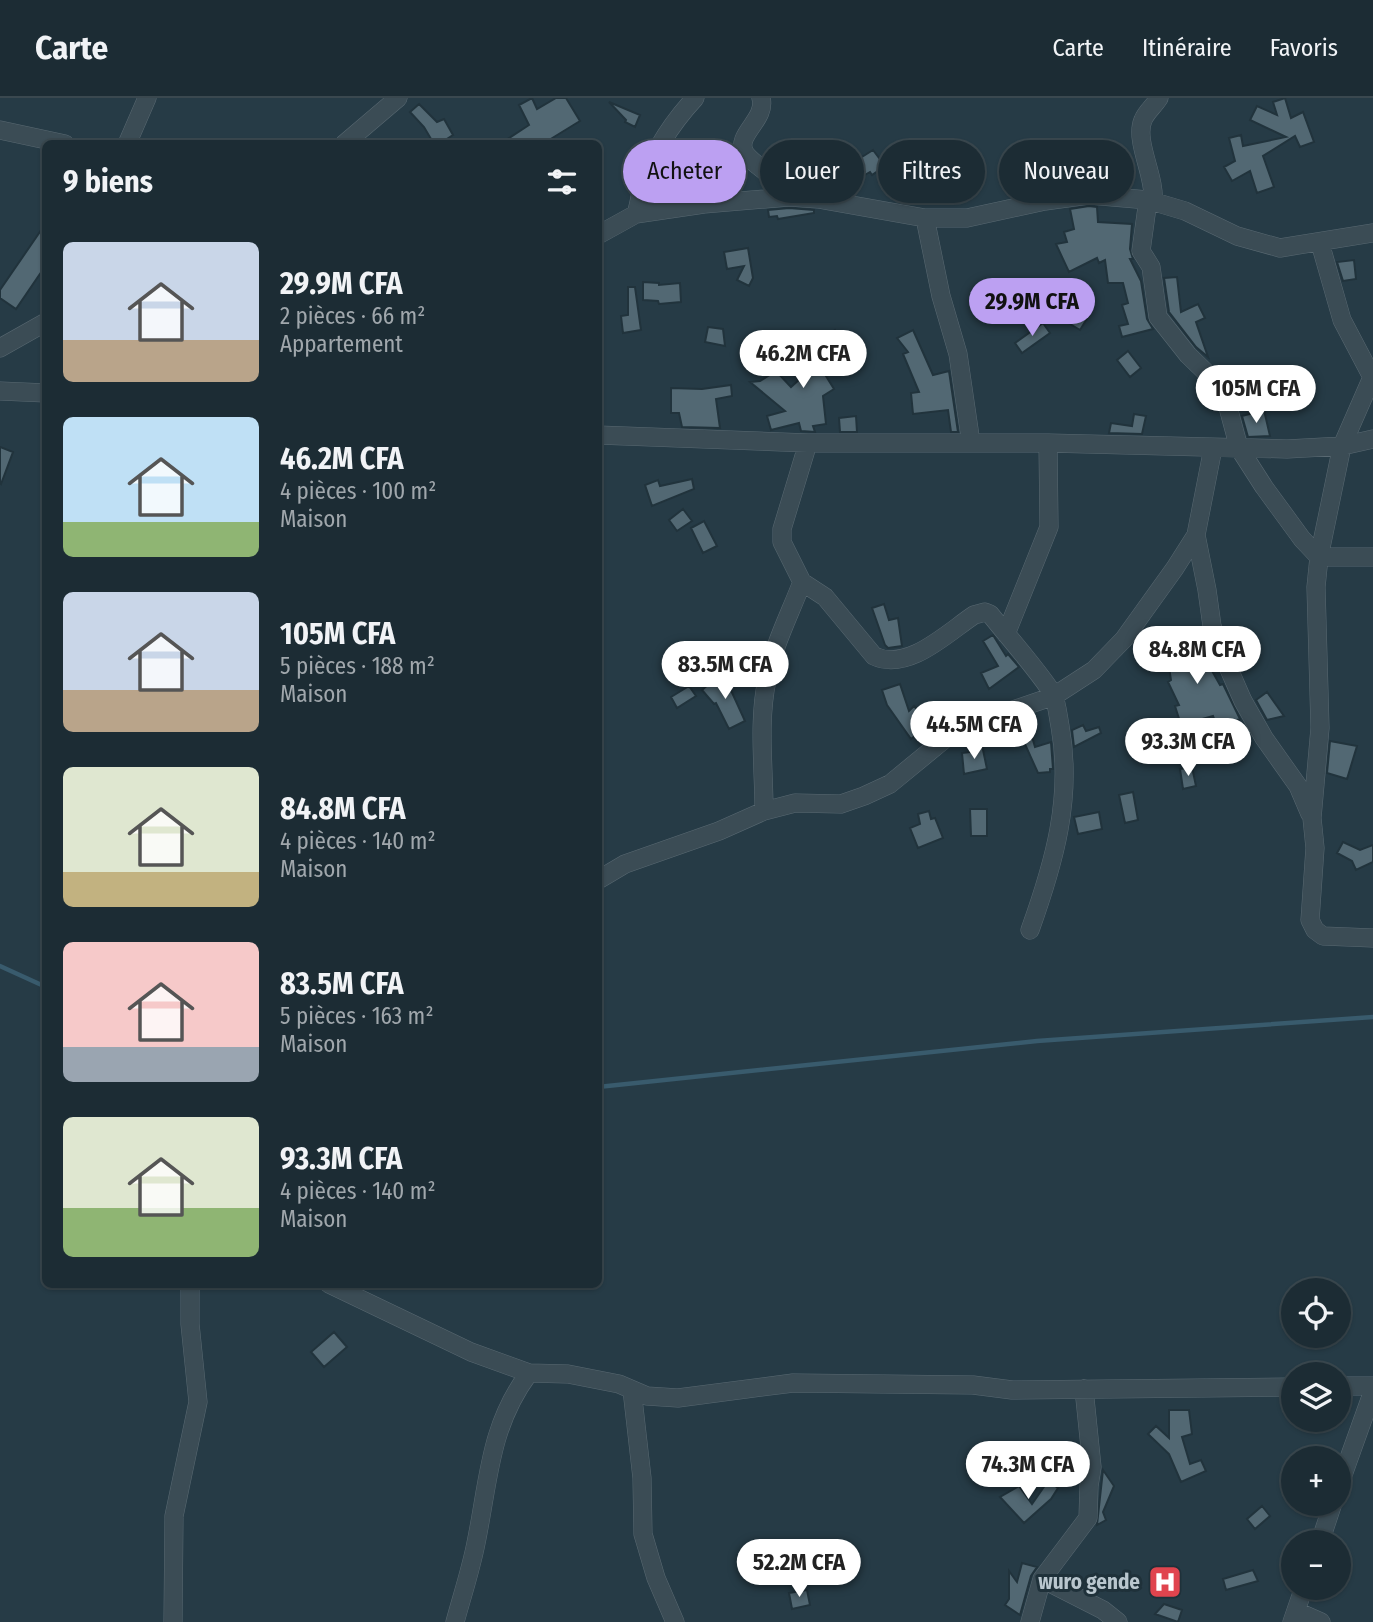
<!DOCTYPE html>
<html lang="fr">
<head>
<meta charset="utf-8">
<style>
  body { margin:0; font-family:"Fira Sans Condensed",sans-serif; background:#25343c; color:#f1f3f6; height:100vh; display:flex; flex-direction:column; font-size:26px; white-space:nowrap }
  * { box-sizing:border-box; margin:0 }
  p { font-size:23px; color:#a0a7ac }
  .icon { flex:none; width:38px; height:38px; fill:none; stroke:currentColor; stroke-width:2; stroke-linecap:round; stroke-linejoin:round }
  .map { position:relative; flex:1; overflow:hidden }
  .drawer { position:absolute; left:42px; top:42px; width:560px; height:1148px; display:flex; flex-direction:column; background:#1c2c34; border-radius:10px; box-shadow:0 2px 5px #0004,0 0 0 2px #3a484f }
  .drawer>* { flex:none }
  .guide { position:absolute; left:623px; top:42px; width:644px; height:63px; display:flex; gap:14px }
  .fabs { position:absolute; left:1281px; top:1180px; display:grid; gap:14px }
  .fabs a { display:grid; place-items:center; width:70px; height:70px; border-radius:50%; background:#1c2c34; box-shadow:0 2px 5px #0004,0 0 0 2px #3a484f; font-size:35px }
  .price { position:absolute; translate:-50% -60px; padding:0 16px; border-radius:24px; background:#fff; color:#222; font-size:23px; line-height:46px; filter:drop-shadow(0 2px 4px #0008) }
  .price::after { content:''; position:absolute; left:50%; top:42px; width:21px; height:16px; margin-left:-10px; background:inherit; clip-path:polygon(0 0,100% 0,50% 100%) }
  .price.on { background:#bca0f2; color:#111 }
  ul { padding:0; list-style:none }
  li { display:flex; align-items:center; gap:21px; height:175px; padding:0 21px }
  li span { display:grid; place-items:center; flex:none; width:196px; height:140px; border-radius:10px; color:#555 }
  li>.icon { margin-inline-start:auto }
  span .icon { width:84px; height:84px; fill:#fffc; stroke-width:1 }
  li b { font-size:30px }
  h2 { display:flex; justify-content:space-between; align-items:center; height:84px; padding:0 21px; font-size:30px }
  .chip { padding:0 24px; border-radius:32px; background:#1c2c34; box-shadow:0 2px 5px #0004,0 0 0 2px #3a484f; font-size:24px; line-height:63px }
  .chip.on { background:#bca0f2; color:#111 }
  header { display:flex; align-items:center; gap:42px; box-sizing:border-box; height:98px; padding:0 35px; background:#1c2c34; border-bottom:2px solid #3a484f }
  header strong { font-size:33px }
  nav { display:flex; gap:38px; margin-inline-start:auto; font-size:24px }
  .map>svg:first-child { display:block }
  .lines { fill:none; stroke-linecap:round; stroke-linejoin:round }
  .stream { stroke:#395b6d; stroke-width:4.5 }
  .building { fill:#526873; stroke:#21333c; stroke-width:2 }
  .street-casing { stroke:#596972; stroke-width:19 }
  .street { stroke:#3b4c55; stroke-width:18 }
  .labels { text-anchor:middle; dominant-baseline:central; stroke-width:6; stroke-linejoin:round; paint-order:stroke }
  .poi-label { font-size:21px; font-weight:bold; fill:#b9c6ce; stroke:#1f313a; text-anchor:end }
</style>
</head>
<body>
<header>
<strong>Carte</strong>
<nav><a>Carte</a><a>Itinéraire</a><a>Favoris</a></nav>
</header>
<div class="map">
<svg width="1373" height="1524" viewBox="0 0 1373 1524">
  <rect width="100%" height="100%" fill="#263b46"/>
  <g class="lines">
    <path class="stream" d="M0,868L46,889
      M598,989L1037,943L1373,919"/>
  </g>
  <path class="building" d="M532,0L537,11L556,0H566L580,23L549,42L551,46H500L529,27L519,7Z
    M1285,0L1291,20L1303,14L1314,44L1300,49L1295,38L1263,58L1274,89L1257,95L1250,73L1232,83L1224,69L1235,63L1229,40L1241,37L1243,48L1286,39L1250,22L1257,8L1277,17L1273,4Z
    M609,4L640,17L635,29L625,24L626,22Z
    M419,6L437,24L444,21L453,37L439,46H434L424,29L410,14Z
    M873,52L885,68L872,77L870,74L854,83L846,69Z
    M1089,108L1097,109L1098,124L1132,126L1130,151L1133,161H1130L1141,183L1147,221L1153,231L1122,239L1119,228L1128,226L1122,207L1128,205L1123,185H1108L1105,162L1099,165L1097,160L1069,174L1056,146L1067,144L1064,134L1074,131L1070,111Z
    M789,110L814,112V115L778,121L777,118L769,119L768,112Z
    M46,125V167L16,211L0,200V192Z
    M748,150L753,180L749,188L737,182L744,168L727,171L724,154Z
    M1354,162L1356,181L1343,183L1337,164Z
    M1177,179L1181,214L1198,206L1205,220L1196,224L1208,259L1196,249L1169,214L1164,180Z
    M643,184L659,185V187L680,185L681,204L659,206L658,203L643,202Z
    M628,189H635L641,232L623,235L621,218L628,217Z
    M1025,199L1032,210L1019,211L1002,220L996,209L1011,200Z
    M1070,203L1090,216L1080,232L1039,207Z
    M1043,225L1050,235L1022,255L1015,245Z
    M708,229L723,231L725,248L705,244Z
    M835,232L848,250L821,270L834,291L823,298L826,326L813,328L815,334L801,333L799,325L771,332L767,318L785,313L750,284L760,283L776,273L791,289L811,271L803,261L826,244L824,241Z
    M913,232L933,277L949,273L958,334H951L948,312L913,316L911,295L919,294L903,256L908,254L897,240Z
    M1128,253L1141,270L1130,279L1117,262Z
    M731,287L732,298L716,301L720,330L682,329L679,315H671V290L702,291Z
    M1264,312L1270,338L1248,339L1242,318Z
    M1134,316L1146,318L1142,336L1109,335L1111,325L1132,328Z
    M856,318L857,334H840L839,320Z
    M0,349L13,354L1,386L0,385Z
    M692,381L694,391L652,408L645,387L658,382L660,388Z
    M683,411L692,423L677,433L669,422Z
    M704,423L717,448L703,455L691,430Z
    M884,506L889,522L898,520L902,548L888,550L885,547L872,510Z
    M993,537L1006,558L1008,556L1019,569L989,591L981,575L998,568L983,543Z
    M1198,539L1206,573L1211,571L1220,587L1223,586L1240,621L1217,629L1213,618L1181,627L1175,608L1179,607L1168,584L1171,582L1168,563L1157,564L1156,553L1186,549L1184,543Z
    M724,577L745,623L729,631L716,605L714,606L702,592L717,579Z
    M900,586L909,613L914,608L923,618L919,622L925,630L911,641L887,607L882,592Z
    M689,588L696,598L677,610L671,599Z
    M1267,594L1284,618L1267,622L1256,602Z
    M1027,621L1035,649L1051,644L1053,671H1050V674L1038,675L1015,624Z
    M1083,627L1086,633L1099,629L1101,635L1074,649L1072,632Z
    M1330,643L1357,648L1347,681L1327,675Z
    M982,647L987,671L964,676L962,655L970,654Z
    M1192,669L1196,688L1183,691L1180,671Z
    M1133,694L1138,722L1125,725L1119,697Z
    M970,711H987V738H971Z
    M929,713L931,721L935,720L943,740L918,750L910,730L920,726L918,716Z
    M1099,714L1102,731L1078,736L1074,719Z
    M1343,744L1360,752L1373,747V764L1356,772L1352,763L1337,755Z
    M334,1234L347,1249L324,1269L311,1254Z
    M1169,1312H1189L1192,1336L1182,1339L1190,1366L1201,1362L1206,1373L1181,1384L1169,1356L1148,1336L1156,1328L1169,1340Z
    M1061,1347L1062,1360L1042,1361V1348Z
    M1103,1372L1114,1388L1103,1414L1106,1422L1097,1427Z
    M1048,1383L1058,1390L1051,1401L1024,1425L1000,1399L1019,1388L1032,1406Z
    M1262,1408L1270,1418L1255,1431L1247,1421Z
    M1022,1465L1037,1469L1031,1478L1020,1517L1005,1507L1009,1501V1473L1017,1484Z
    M1253,1472L1258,1483L1226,1492L1223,1481Z
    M807,1492L810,1507L792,1511L789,1495Z
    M1164,1506L1182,1512L1178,1524L1155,1516Z"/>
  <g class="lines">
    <defs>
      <path id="street" d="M761,0C767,22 734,37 745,55C753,67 788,89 802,99
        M0,32L65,46
        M127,46L147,0
        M344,46L398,0
        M1148,102L1141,153L1151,169L1158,219L1188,257L1218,286L1225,298L1239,350L1264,389L1302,441L1319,459H1373
        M1153,104C1156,79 1134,43 1143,22C1146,14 1154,8 1159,0
        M636,116C639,107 640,98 642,89C652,55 671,26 695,0
        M925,120L941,198L958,256L971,345
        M598,137L636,116L704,106L789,99L818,101L925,120H967L1045,103L1089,97L1148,102L1185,113L1237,138L1280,150L1373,135
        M1320,145L1342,222L1372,279
        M0,250L46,224
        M1373,277L1342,348L1319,459L1316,489L1320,630L1312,720L1315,750L1310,822L1315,832L1323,838L1373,840
        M0,293L46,295
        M598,337L808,345H1048L1287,351L1342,348L1373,341
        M808,345L782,431V444L802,484L825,499L874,558C908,574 947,535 974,517L985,514L990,516C1009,540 1037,571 1053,596C1057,605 1058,618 1060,628C1073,700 1054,765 1030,832
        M1196,437L1207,492L1212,528L1221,553L1243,603L1264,640L1298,688L1310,716
        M1006,536L1049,429L1048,345
        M764,713C764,670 758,623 767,582C773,548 790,516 802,484
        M598,782L625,766L719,733L764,713L795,705L841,706L864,698L890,686L957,631L1054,598L1094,572L1124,541L1175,470L1196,437L1213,350
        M329,1186L471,1254L529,1275L568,1276L619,1286L647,1298L678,1300L793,1285L973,1287L1012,1292L1293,1289
        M1339,1288H1373
        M632,1292L642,1380L643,1436L656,1480L675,1524
        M1339,1388L1373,1293
        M1320,1444L1333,1405
        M1042,1481L1103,1512L1118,1524
        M1296,1513L1321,1524
        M173,1524L174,1418L198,1304L190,1226V1186
        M455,1524C462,1498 471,1471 476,1445C489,1382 489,1329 529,1275
        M1030,1524L1042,1481L1088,1420L1089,1388L1092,1369L1084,1291
        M1292,1524L1304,1489"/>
    </defs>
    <use href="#street" class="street-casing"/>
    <use href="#street" class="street"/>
  </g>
  <defs>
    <symbol id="hospital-square" viewBox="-11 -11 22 22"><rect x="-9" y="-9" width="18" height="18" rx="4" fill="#e0444e" stroke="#1f313a"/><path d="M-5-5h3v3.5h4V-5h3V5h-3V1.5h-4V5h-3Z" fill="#fff"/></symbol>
  </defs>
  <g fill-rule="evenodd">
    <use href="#hospital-square" x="1146" y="1465" width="38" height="38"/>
  </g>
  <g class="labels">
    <g class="poi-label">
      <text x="1140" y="1484">wuro gende</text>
    </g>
  </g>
</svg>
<div class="fabs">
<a><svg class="icon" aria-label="locate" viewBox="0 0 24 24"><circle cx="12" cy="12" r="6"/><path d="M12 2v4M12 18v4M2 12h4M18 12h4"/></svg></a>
<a><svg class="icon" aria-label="layers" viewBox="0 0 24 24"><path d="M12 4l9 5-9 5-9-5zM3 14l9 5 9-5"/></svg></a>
<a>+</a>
<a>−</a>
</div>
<b class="price on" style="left:1032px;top:240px">29.9M CFA</b>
<b class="price" style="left:803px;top:292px">46.2M CFA</b>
<b class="price" style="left:1256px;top:327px">105M CFA</b>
<b class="price" style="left:1197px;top:588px">84.8M CFA</b>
<b class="price" style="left:725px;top:603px">83.5M CFA</b>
<b class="price" style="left:974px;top:663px">44.5M CFA</b>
<b class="price" style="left:1188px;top:680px">93.3M CFA</b>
<b class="price" style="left:1028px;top:1403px">74.3M CFA</b>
<b class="price" style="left:799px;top:1501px">52.2M CFA</b>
<div class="guide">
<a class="chip on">Acheter</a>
<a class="chip">Louer</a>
<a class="chip">Filtres</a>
<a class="chip">Nouveau</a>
</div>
<section class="drawer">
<h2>9 biens<svg class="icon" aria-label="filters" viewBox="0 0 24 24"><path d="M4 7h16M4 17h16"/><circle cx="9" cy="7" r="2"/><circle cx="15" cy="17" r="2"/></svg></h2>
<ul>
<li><span style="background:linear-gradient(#c9d6e8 70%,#b9a48a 0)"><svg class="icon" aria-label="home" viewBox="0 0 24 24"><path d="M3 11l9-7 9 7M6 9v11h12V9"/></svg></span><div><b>29.9M CFA</b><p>2 pièces · 66 m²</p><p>Appartement</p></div></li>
<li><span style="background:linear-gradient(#bfe0f5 75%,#8fb573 0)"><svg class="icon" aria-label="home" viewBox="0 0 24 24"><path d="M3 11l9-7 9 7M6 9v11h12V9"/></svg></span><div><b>46.2M CFA</b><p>4 pièces · 100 m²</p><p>Maison</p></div></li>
<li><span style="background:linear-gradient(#c9d6e8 70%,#b9a48a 0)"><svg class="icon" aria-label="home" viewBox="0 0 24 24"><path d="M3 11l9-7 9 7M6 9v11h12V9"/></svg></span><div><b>105M CFA</b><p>5 pièces · 188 m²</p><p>Maison</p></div></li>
<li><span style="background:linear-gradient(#dfe7d0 75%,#c2b280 0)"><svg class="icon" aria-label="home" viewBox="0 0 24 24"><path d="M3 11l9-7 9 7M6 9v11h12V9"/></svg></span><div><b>84.8M CFA</b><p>4 pièces · 140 m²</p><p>Maison</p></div></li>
<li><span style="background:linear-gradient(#f6c9c9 75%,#9aa5b1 0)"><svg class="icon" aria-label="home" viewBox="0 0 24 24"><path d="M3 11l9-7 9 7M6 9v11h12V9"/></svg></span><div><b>83.5M CFA</b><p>5 pièces · 163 m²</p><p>Maison</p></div></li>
<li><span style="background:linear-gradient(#dfe7d0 65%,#8fb573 0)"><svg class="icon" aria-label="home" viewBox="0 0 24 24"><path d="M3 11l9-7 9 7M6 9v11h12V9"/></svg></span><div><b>93.3M CFA</b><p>4 pièces · 140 m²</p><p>Maison</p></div></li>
</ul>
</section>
</div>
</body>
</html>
